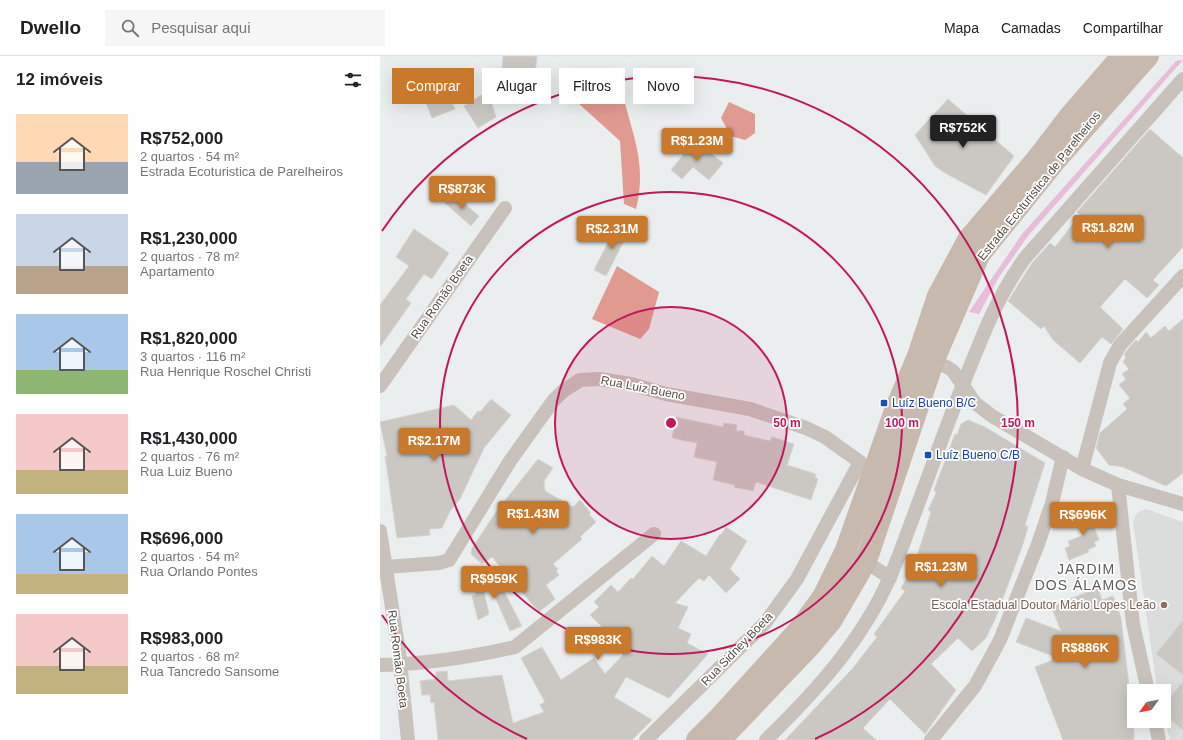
<!DOCTYPE html>
<html lang="pt">
<head>
<meta charset="utf-8">
<style>
  body { margin:0; font-family:Helvetica,sans-serif; background:#f6f6f6; color:#202124; height:100vh; display:flex; flex-direction:column; font-size:15px; white-space:nowrap }
  * { box-sizing:border-box; margin:0 }
  p { font-size:13px; color:#757577 }
  .icon { flex:none; width:22px; height:22px; fill:none; stroke:currentColor; stroke-width:2; stroke-linecap:round; stroke-linejoin:round }
  .map { position:relative; flex:1; overflow:hidden }
  .panel { display:flex; flex-direction:column; background:#fff; width:380px }
  .panel>* { flex:none }
  .banner { position:absolute; left:12px; top:12px; width:380px; height:36px; display:flex; gap:8px }
  .needle { width:26px; rotate:237deg }
  .controls { position:absolute; left:747px; top:628px; display:grid; gap:8px }
  .controls a { display:grid; place-items:center; width:44px; height:44px; border-radius:0px; background:#fff; box-shadow:0 4px 16px #0002; font-size:20px }
  .price { position:absolute; translate:-50% -34px; padding:0 9px; border-radius:4px; background:#c8792c; color:#fff; font-size:13px; line-height:26px; filter:drop-shadow(0 1px 2px #0008) }
  .price::after { content:''; position:absolute; left:50%; top:24px; width:12px; height:9px; margin-left:-6px; background:inherit; clip-path:polygon(0 0,100% 0,50% 100%) }
  .price.on { background:#222; color:#fff }
  ul { padding:0; list-style:none }
  li { display:flex; align-items:center; gap:12px; height:100px; padding:0 16px }
  li span { display:grid; place-items:center; flex:none; width:112px; height:80px; border-radius:0px; color:#555 }
  li>.icon { margin-inline-start:auto }
  span .icon { width:48px; height:48px; fill:#fffc; stroke-width:1 }
  li b { font-size:17px }
  h2 { display:flex; justify-content:space-between; align-items:center; height:48px; padding:0 16px; font-size:17px }
  .tag { padding:0 14px; border-radius:0px; background:#fff; box-shadow:0 4px 16px #0002; font-size:14px; line-height:36px }
  .tag.on { background:#c8792c; color:#fff }
  header { display:flex; align-items:center; gap:24px; box-sizing:border-box; height:56px; padding:0 20px; background:#fff; border-bottom:1px solid #e0e0e0 }
  header strong { font-size:19px }
  nav { display:flex; gap:22px; margin-inline-start:auto; font-size:14px }
  .search { width:280px; height:36px; background:#f6f6f6; display:flex; align-items:center; gap:10px; box-sizing:border-box; padding:0 14px; border-radius:0px; color:#757577; font-size:15px }
  main { display:flex; flex:1; min-height:0 }
  .map>svg:first-child { display:block }
  .education { fill:#dadddc }
  .green { fill:#e8bdda }
  .water { fill:#e19a8f }
  .building { fill:#cbc7c3; stroke:#d6d4d0 }
  .lines { fill:none; stroke-linecap:round; stroke-linejoin:round }
  .minor { stroke:#c9c1bb; stroke-width:14 }
  .primary { stroke:#c8b9ae; stroke-width:22 }
  .ring { fill:none; stroke:#c2185b; stroke-width:2 }
  .transit-dot { fill:#1a4fb4; stroke:#fff; stroke-width:1.5 }
  .education-dot { fill:#8d6e63; stroke:#fff; stroke-width:1.5 }
  .labels { text-anchor:middle; dominant-baseline:central; stroke-width:3.5; stroke-linejoin:round; paint-order:stroke }
  .street-label { font-size:12px; fill:#564d46; stroke:#fff }
  .transit-label { font-size:12px; fill:#164399; stroke:#fff; text-anchor:start }
  .education-label { font-size:12px; fill:#785e54; stroke:#fff; text-anchor:end }
  .quarter-label { font-size:14px; letter-spacing:1px; fill:#5f5c59; stroke:#fff }
  .centre { fill:#c2185b; stroke:#fff; stroke-width:2 }
  .ring-label { font-size:12px; text-anchor:middle; font-weight:bold; fill:#c2185b; stroke:#fff; stroke-width:3.5; stroke-linejoin:round; paint-order:stroke }
</style>
</head>
<body>
<header>
<strong>Dwello</strong>
<div class="search"><svg class="icon" aria-label="search" viewBox="0 0 24 24"><circle cx="10" cy="10" r="6"/><path d="M15 15l6 6"/></svg>Pesquisar aqui</div>
<nav><a>Mapa</a><a>Camadas</a><a>Compartilhar</a></nav>
</header>
<main>
<section class="panel">
<h2>12 imóveis<svg class="icon" aria-label="filters" viewBox="0 0 24 24"><path d="M4 7h16M4 17h16"/><circle cx="9" cy="7" r="2"/><circle cx="15" cy="17" r="2"/></svg></h2>
<ul>
<li><span style="background:linear-gradient(#ffd9b3 60%,#9aa5b1 0)"><svg class="icon" aria-label="home" viewBox="0 0 24 24"><path d="M3 11l9-7 9 7M6 9v11h12V9"/></svg></span><div><b>R$752,000</b><p>2 quartos · 54 m²</p><p>Estrada Ecoturistica de Parelheiros</p></div></li>
<li><span style="background:linear-gradient(#c9d6e8 65%,#b9a48a 0)"><svg class="icon" aria-label="home" viewBox="0 0 24 24"><path d="M3 11l9-7 9 7M6 9v11h12V9"/></svg></span><div><b>R$1,230,000</b><p>2 quartos · 78 m²</p><p>Apartamento</p></div></li>
<li><span style="background:linear-gradient(#a9c7e8 70%,#8fb573 0)"><svg class="icon" aria-label="home" viewBox="0 0 24 24"><path d="M3 11l9-7 9 7M6 9v11h12V9"/></svg></span><div><b>R$1,820,000</b><p>3 quartos · 116 m²</p><p>Rua Henrique Roschel Christi</p></div></li>
<li><span style="background:linear-gradient(#f6c9c9 70%,#c2b280 0)"><svg class="icon" aria-label="home" viewBox="0 0 24 24"><path d="M3 11l9-7 9 7M6 9v11h12V9"/></svg></span><div><b>R$1,430,000</b><p>2 quartos · 76 m²</p><p>Rua Luiz Bueno</p></div></li>
<li><span style="background:linear-gradient(#a9c7e8 75%,#c2b280 0)"><svg class="icon" aria-label="home" viewBox="0 0 24 24"><path d="M3 11l9-7 9 7M6 9v11h12V9"/></svg></span><div><b>R$696,000</b><p>2 quartos · 54 m²</p><p>Rua Orlando Pontes</p></div></li>
<li><span style="background:linear-gradient(#f6c9c9 65%,#c2b280 0)"><svg class="icon" aria-label="home" viewBox="0 0 24 24"><path d="M3 11l9-7 9 7M6 9v11h12V9"/></svg></span><div><b>R$983,000</b><p>2 quartos · 68 m²</p><p>Rua Tancredo Sansome</p></div></li>
</ul>
</section>
<div class="map">
<svg width="803" height="684" viewBox="0 0 803 684">
  <rect width="100%" height="100%" fill="#ebeeee"/>
  <path class="education" d="M766,453L803,466V684H790L784,661V635H777V632L753,466L757,457Z"/>
  <path class="green" d="M803,4L648,180L619,221L599,258L589,256L642,178L796,5Z"/>
  <path class="water" d="M198,38L243,39C253,81 267,108 256,153L244,148L240,85L198,47Z
    M349,46L375,58V77L365,84L351,80L341,62Z
    M237,210L279,236L269,273L260,283L212,263Z"/>
  <path class="building" d="M123,0H157L155,19L122,17Z
    M64,29L75,53L52,62L44,42L53,37L52,34Z
    M106,36L111,45L116,61L98,72L84,50Z
    M568,43L634,100L606,139L565,117L555,110L535,79Z
    M770,73L803,102V191L773,224L779,229L767,242L745,223L720,251L743,273L731,288L722,281L700,307L673,284L664,270L661,273L628,245L652,207L670,187L675,191L700,159L697,156Z
    M315,84L343,107L329,124L313,111L302,123L291,114Z
    M73,138L99,160L91,170L65,147Z
    M237,169L249,175L226,220L214,214Z
    M34,173L69,197L52,223L44,218L26,243L31,247L0,291V249L29,210L16,201Z
    M803,263V417L786,430L743,411L729,409L716,392L720,377L747,353L743,348L750,342L739,329L746,323L742,318L749,313L743,306L746,301L744,299L747,294L756,284L758,286L766,276L771,282L785,270L789,275Z
    M111,343L131,359L104,392L80,443L70,455L62,472L49,473L50,479L17,482L8,420L5,400H7L0,366L74,349L91,364L98,355L100,356Z
    M296,361L343,371L344,367L357,369L356,375H364V379L390,385L392,381L414,388L407,409L436,418L435,421L438,423L431,444L376,426L373,435L354,431L355,429L333,424L337,406L314,401L317,387L292,382Z
    M588,364L605,371L665,407L645,469L648,471L642,491L616,561L606,582L592,595L578,582L551,608L576,634L545,678L510,643L483,672L496,684H405L473,612L497,581L494,578L525,535L521,532L540,499L538,497L551,456L548,454L556,437L554,434L575,378L577,379L581,368Z
    M158,403L173,412L164,425L165,435L193,451L200,444L211,457L209,458L216,466L200,481L202,483L173,508L178,513L176,515L179,519L166,529L175,543L159,556L112,501L102,508L91,498L92,492L116,456Z
    M703,450L710,460L719,484L714,486L716,490L708,494L709,496L689,504L685,492L690,490L688,485L702,480L695,460Z
    M346,471L367,485L350,513L360,523L346,537L329,519L324,525L319,522L295,547L308,551L298,572L311,578L307,587L328,598L289,642L246,621L234,641L272,664L252,684H58L54,646L51,647L50,639H42L40,625L56,623V616L67,615L68,625L122,619L133,667L164,656L160,649L165,646L141,602L162,591L181,624L214,602L225,618L243,599L227,580L229,578L210,559L219,551L214,546L231,529L238,536L251,522L253,523L272,500L284,510L301,485L326,500L340,478L341,479Z
    M113,516L118,524L142,570L130,575L112,534L104,536L109,558L98,564L92,540L96,538L90,528Z
    M718,532L722,544L733,540L741,562L750,638L754,637V684H683L655,611L678,602L636,586L646,562L681,575L671,550Z
    M803,564V619L776,598Z
    M803,625V674L784,659V649Z"/>
  <g class="lines">
    <path class="minor" d="M546,303L567,311L573,315L595,347L612,360L702,413L738,429L803,448
      M0,330L125,152
      M702,413L730,307L740,289L803,220
      M738,429L753,568L768,635
      M0,475L19,596L28,684
      M479,501L510,522
      M6,511L59,507L69,504L130,405L173,345L183,335L200,324L219,323L251,328L286,338L370,353L426,372L445,381L480,406L493,419L499,421
      M0,609C45,608 91,601 135,591L274,478
      M775,665L779,684
      M266,684L385,567L417,523L480,406
      M386,684C435,636 482,585 510,521C519,501 526,480 534,459C553,408 571,357 592,306C608,266 620,237 645,202L803,23
      M551,684L595,630L620,584L658,488L672,447L683,401"/>
    <path class="primary" d="M317,684L340,661L419,574L443,541L466,494L516,352L538,300L558,240L588,184L657,103L690,60L742,0
      M340,684L429,591L451,565L486,505L553,306L599,199L675,105L768,0"/>
  </g>
  <circle cx="291" cy="367" r="116" fill="#c2185b" fill-opacity=".12"/>
  <g class="ring">
    <circle cx="291" cy="367" r="116"/>
    <circle cx="291" cy="367" r="231"/>
    <path d="M147 683A347 347 0 0 1 2 559M2 175A347 347 0 1 1 435 683"/>
  </g>
  <g class="transit-dot">
    <rect x="500" y="343" width="8" height="8" rx="2"/>
    <rect x="544" y="395" width="8" height="8" rx="2"/>
  </g>
  <circle class="education-dot" cx="784" cy="549" r="4"/>
  <g class="labels">
    <g class="street-label">
      <text transform="translate(659 130) rotate(-51)">Estrada Ecoturistica de Parelheiros</text>
      <text transform="translate(62 241) rotate(-55)">Rua Romão Boeta</text>
      <text transform="translate(263 332) rotate(11)">Rua Luiz Bueno</text>
      <text transform="translate(357 593) rotate(-46)">Rua Sidney Boeta</text>
      <text transform="translate(18 603) rotate(83)">Rua Romão Boeta</text>
    </g>
    <g class="transit-label">
      <text x="512" y="347">Luíz Bueno B/C</text>
      <text x="556" y="399">Luíz Bueno C/B</text>
    </g>
    <g class="education-label">
      <text x="776" y="549">Escola Estadual Doutor Mário Lopes Leão</text>
    </g>
    <g class="quarter-label">
      <text x="706" y="513">JARDIM<tspan x="706" dy="16">DOS ÁLAMOS</tspan></text>
    </g>
  </g>
  <circle cx="291" cy="367" r="6" class="centre"/>
  <g class="ring-label">
    <text x="407" y="371">50 m</text>
    <text x="522" y="371">100 m</text>
    <text x="638" y="371">150 m</text>
  </g>
</svg>
<div class="controls">
<a><svg class="needle" viewBox="-14 -14 28 28"><path d="M0-13l5 13h-10z" fill="#e53935"/><path d="M0 13l5-13h-10z" fill="#757577"/></svg></a>
</div>
<b class="price on" style="left:583px;top:93px">R$752K</b>
<b class="price" style="left:317px;top:106px">R$1.23M</b>
<b class="price" style="left:82px;top:154px">R$873K</b>
<b class="price" style="left:728px;top:193px">R$1.82M</b>
<b class="price" style="left:232px;top:194px">R$2.31M</b>
<b class="price" style="left:54px;top:406px">R$2.17M</b>
<b class="price" style="left:153px;top:479px">R$1.43M</b>
<b class="price" style="left:703px;top:480px">R$696K</b>
<b class="price" style="left:561px;top:532px">R$1.23M</b>
<b class="price" style="left:114px;top:544px">R$959K</b>
<b class="price" style="left:218px;top:605px">R$983K</b>
<b class="price" style="left:705px;top:613px">R$886K</b>
<div class="banner">
<a class="tag on">Comprar</a>
<a class="tag">Alugar</a>
<a class="tag">Filtros</a>
<a class="tag">Novo</a>
</div>
</div>
</main>
</body>
</html>
